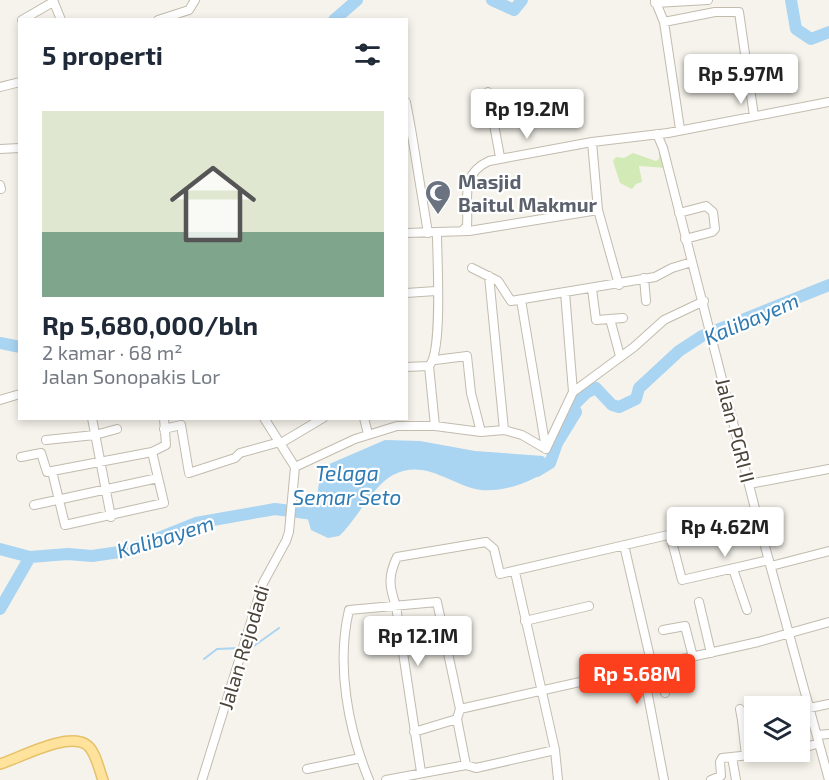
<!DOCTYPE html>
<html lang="id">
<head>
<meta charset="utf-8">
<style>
  body { margin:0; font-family:"Exo 2",sans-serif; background:#f6f6f7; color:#1f2937; height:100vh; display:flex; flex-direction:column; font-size:22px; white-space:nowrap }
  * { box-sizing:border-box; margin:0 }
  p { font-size:20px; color:#747a83 }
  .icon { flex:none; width:33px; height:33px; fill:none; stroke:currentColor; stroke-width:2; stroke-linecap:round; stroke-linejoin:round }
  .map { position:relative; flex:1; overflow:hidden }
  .sheet { position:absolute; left:18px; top:18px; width:390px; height:402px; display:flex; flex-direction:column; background:#fff; border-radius:0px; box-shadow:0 3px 9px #0003 }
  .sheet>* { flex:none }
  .buttons { position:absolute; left:744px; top:696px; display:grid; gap:12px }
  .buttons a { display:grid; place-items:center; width:66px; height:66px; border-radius:0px; background:#fff; box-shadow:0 3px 9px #0003; font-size:30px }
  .price { position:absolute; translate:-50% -51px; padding:0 14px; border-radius:6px; background:#fff; color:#222; font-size:20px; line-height:39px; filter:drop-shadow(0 2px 3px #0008) }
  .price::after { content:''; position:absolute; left:50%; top:36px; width:18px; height:14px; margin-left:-9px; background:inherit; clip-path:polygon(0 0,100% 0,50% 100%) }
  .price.on { background:#fc3f1d; color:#fff }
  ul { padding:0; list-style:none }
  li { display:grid; align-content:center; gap:12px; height:318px; padding:0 24px }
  li span { display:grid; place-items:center; height:186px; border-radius:0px; color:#555 }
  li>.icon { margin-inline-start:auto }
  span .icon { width:108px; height:108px; fill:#fffc; stroke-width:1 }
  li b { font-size:26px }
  h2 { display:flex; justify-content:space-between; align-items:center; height:72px; padding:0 24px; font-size:26px }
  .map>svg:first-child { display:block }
  .green { fill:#d2eab5 }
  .water { fill:#a9d4f2 }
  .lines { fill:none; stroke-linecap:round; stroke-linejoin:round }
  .stream { stroke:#a9d4f2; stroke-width:2 }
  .river { stroke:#a9d4f2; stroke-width:12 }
  .minor-casing { stroke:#c2bbae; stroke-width:10 }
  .major-casing { stroke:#e6c16a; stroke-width:12 }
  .minor { stroke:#fff; stroke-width:8 }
  .major { stroke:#ffe39c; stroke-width:9 }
  .labels { text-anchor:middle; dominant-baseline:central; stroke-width:4.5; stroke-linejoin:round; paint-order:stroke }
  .worship-label { font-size:20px; font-weight:bold; fill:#5b616d; stroke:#fff; text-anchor:start }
  .street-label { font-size:20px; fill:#4b4439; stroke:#fff }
  .water-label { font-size:21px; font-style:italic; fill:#2e7ab2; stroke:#fff }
</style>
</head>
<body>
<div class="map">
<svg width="829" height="780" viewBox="0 0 829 780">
  <rect width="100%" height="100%" fill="#f6f3ec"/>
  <path class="green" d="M667,144L669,161L666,168L639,166L642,182L636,184L632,189L620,183L613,161L616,157L624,158L633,153L656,161L659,159V148Z"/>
  <path class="water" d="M385,440L420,441L475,451L543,456L554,467C533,481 507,492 481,490C451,486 426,458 393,475C372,486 357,520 339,536L328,538L311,530L305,509L316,502L320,477L327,465Z"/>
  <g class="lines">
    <path class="stream" d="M245,648H251L279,628
      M204,659L217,649L240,648"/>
    <path class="river" d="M492,0L514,10L522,0
      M791,0L796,29L811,39L829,32
      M334,20L357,0
      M0,343L20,347
      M537,471L550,463L557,443L576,412L573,406L586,393L596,388L612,405L619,407L636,399L639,388L679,351L702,336L829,285
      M0,549L30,557L0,609
      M30,557L68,554L92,556L126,551L196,523L275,509L321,515"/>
    <defs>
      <path id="minor" d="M53,0L61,20
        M655,0L664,22L680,129
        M655,3L708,0
        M22,20L53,2
        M158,20L189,10L195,0
        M664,22L715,12H739L754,116
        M0,87L20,82
        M488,92L500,157
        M406,102L411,129
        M406,130L411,129L428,233
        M657,134L663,148L760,528L829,780
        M592,142L598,210L619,285
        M0,149L20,148
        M0,185L1,189
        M679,213L706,206L713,212L715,229L712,232L685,239
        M463,230L467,226C469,198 459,175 489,161L592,142L668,133L829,102
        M406,233L469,231L598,210
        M472,268L498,281L511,301L655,277L672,268L692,262
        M489,276L504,430
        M644,278L646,301
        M592,289L596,320L610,319L620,356
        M565,292L573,392
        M406,293L436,291
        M521,300L546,449
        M610,319L623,318
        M435,360L467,356L471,393L481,432
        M406,367L429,366
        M0,400L20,394
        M92,418L111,517
        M364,418L368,434
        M435,426L429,366C443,353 437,257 437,233
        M164,429L181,425L189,473L235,458L240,453L280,442
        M46,440L95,435L117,429
        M281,443L323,418
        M546,449L573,392L634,347L664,320L704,301
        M21,457L41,453L47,472L152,452L166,445L164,418
        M295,467L355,439L397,426H435L481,432L504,430L522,435L546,449
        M52,471L65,525L164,503L152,452
        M749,484L829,469
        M34,505L158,478
        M624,545L652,666
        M771,566L829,551
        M733,569L747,610
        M515,572L555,750L558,780
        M699,602L711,653
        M525,621L589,606
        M663,630L685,626L693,657
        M684,659L689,686
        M659,665L665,693
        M643,669L664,780
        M460,709L758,642L829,622
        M460,709L457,719L466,765
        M740,709L742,720L754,718
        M800,710L829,704
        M742,720L746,756
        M414,732L457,719
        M817,735L829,734
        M800,749L819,743
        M732,757L736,780
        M307,769L360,758
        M421,772L396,606C389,586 388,576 397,557L486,542L494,549L500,574L668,535L671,538L682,580L769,560
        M202,780L263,583L286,541L289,532L295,467L264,418
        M369,780C348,729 336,665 349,610L437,602L460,709
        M386,780L466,765L476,768L555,750
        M711,780L721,776L720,762L722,758L779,752"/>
      <path id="major" d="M0,764C20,758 68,731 87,745C96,752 99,770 103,780"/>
    </defs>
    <use href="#minor" class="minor-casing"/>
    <use href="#major" class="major-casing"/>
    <use href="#minor" class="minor"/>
    <use href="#major" class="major"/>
  </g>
  <defs>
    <symbol id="mosque-pin" viewBox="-11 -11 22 30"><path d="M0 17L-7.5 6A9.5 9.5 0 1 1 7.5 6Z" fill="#6b7280" stroke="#fff"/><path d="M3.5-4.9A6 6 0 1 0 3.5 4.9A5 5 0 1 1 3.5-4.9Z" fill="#fff"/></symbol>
  </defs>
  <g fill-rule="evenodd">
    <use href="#mosque-pin" x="423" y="178" width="30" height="40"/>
  </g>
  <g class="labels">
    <g class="worship-label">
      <text x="458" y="181">Masjid<tspan x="458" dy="23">Baitul Makmur</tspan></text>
    </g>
    <g class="street-label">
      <text transform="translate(736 430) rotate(76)">Jalan PGRI II</text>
      <text transform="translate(243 647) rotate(-73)">Jalan Rejodadi</text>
    </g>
    <g class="water-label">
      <text transform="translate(751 318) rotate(-23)">Kalibayem</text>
      <text x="347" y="472">Telaga<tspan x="347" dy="24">Semar Seto</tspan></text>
      <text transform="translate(165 536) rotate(-17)">Kalibayem</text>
    </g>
  </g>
</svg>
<div class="buttons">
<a><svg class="icon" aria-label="layers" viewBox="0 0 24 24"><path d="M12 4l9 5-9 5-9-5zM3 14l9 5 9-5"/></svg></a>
</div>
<b class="price" style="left:741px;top:105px">Rp 5.97M</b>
<b class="price" style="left:527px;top:140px">Rp 19.2M</b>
<b class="price" style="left:725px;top:558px">Rp 4.62M</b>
<b class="price" style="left:418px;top:667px">Rp 12.1M</b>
<b class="price on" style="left:637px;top:705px">Rp 5.68M</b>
<section class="sheet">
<h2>5 properti<svg class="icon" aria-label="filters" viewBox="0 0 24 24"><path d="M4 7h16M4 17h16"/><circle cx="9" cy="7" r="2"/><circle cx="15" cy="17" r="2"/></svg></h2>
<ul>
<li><span style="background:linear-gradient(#dfe7d0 65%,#7fa58c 0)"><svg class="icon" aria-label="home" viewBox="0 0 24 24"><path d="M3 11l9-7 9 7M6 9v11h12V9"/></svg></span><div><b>Rp 5,680,000/bln</b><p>2 kamar · 68 m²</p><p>Jalan Sonopakis Lor</p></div></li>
</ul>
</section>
</div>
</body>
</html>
